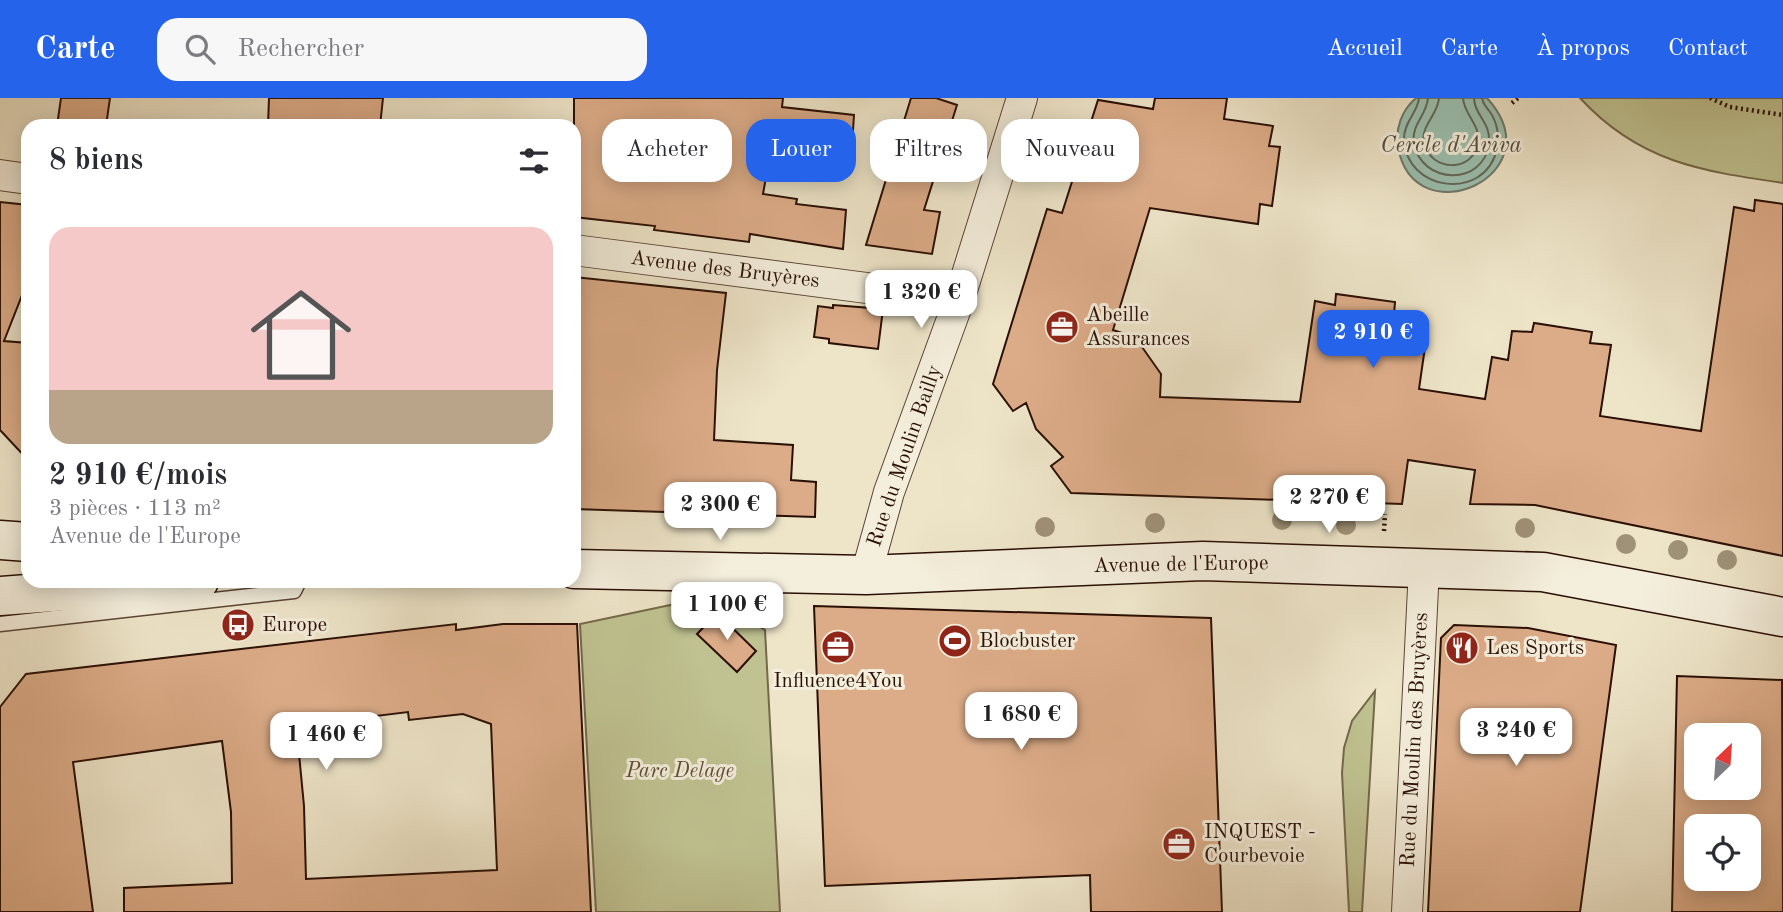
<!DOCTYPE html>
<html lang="fr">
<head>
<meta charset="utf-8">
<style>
  body { margin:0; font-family:"Old Standard TT",serif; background:#f7f7f7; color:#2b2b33; height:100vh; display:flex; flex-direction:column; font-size:26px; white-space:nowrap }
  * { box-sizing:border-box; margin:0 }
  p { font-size:23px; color:#7c7c81 }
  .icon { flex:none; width:38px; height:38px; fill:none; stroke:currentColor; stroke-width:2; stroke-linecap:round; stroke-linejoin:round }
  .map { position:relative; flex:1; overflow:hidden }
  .panel { position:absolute; left:21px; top:21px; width:560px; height:469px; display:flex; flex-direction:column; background:#fff; border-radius:21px; box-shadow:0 4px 18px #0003 }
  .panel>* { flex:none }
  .banner { position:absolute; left:602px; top:21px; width:665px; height:63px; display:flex; gap:14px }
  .needle { width:46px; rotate:25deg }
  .buttons { position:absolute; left:1684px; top:625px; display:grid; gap:14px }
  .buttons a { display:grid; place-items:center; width:77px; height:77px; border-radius:14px; background:#fff; box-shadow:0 4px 18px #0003; font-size:35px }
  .price { position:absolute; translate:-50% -60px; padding:0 16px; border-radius:14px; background:#fff; color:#222; font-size:23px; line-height:46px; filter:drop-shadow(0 2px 4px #0008) }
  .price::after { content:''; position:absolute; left:50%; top:42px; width:21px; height:16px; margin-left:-10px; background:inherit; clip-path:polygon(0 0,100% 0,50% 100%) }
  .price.on { background:#2563eb; color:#fff }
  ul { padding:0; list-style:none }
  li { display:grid; align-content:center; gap:14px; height:371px; padding:0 28px }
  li+li { border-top:2px solid #e1e1e2 }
  li span { display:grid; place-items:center; height:217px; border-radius:21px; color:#555 }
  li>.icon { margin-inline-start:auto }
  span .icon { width:126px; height:126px; fill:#fffc; stroke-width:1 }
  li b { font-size:30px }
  h2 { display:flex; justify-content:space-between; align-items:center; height:84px; padding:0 28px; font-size:30px }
  .pill { padding:0 24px; border-radius:21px; background:#fff; box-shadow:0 4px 18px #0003; font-size:24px; line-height:63px }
  .pill.on { background:#2563eb; color:#fff }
  header { display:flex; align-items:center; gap:42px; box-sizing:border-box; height:98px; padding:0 35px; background:#2563eb; color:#fff }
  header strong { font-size:33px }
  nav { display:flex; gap:38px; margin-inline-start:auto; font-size:24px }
  .search { width:490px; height:63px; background:#f7f7f7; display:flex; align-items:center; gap:18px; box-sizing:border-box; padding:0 24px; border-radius:21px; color:#7c7c81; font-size:26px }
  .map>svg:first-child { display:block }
  .green { fill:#c0c291; stroke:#75684a; stroke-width:2 }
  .water { fill:#9bc0b0; stroke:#6e796b; stroke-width:2 }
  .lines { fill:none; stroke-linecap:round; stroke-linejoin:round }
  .shore { stroke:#62685a; stroke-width:2 }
  .building { fill:#dcac88; stroke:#2a0f04; stroke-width:2; fill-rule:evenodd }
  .service-casing { stroke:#5b4435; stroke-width:17 }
  .minor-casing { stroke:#5b4435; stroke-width:32 }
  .secondary-casing { stroke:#2a0f04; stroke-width:41 }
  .path { stroke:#2a0f04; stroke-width:4.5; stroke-dasharray:2 3.5; stroke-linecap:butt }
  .service { stroke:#f4eedc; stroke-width:14 }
  .minor { stroke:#f4eedc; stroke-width:30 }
  .secondary { stroke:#f4eedc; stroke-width:38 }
  .tree { fill:#9f9278 }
  .labels { text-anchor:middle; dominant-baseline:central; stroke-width:6; stroke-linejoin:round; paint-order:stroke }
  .street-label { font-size:21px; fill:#2a0f04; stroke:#f4eedc }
  .poi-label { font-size:21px; fill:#2a0f04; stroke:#f4eedc; text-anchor:start }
  .park-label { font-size:21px; font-style:italic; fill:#5e4e35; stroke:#f4eedc }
  .water-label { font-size:23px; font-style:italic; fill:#524d40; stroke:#f4eedc }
</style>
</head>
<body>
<header>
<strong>Carte</strong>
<div class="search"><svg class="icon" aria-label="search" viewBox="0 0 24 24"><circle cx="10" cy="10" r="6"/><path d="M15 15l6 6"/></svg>Rechercher</div>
<nav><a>Accueil</a><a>Carte</a><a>À propos</a><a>Contact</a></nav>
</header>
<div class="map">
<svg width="1783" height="814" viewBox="0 0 1783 814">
  <rect width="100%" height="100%" fill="#eee5c9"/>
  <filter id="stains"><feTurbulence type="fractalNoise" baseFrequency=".00286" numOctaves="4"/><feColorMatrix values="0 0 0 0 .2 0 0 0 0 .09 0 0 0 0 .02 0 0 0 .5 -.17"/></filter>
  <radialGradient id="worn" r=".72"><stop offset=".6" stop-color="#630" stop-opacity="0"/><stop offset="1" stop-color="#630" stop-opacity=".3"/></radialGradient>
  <path class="green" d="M1580,0H1783V85C1701,73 1639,64 1580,0Z
    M675,506L724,508L765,532L780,814H596L580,526Z
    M1375,593L1362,814H1349L1342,675L1344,650L1352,623Z"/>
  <path class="water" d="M1416,0H1487C1557,77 1414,140 1398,49C1395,30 1402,12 1416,0Z"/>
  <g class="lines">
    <path class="shore" d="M1419,0C1418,14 1404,24 1404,40C1405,94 1485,104 1497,51C1500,39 1497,24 1490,14C1486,8 1483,7 1482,0
      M1428,0C1427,17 1411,26 1414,45C1421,87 1484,89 1489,45C1491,24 1474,17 1474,0
      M1439,0C1438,17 1420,28 1424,45C1431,74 1473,75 1478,45C1481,27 1464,17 1463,0"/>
  </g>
  <path class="building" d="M61,0H110L106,28H57Z
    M269,0H383L380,28H268Z
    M574,0H783L782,9L854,17L852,47L773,40L763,96L797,101L796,106L846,112L843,151L750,136L749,144L654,132L655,128L574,119Z
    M911,0H936L957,7L924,112L940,114L932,156L866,147Z
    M1155,0H1227L1224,21L1273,28L1269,48L1280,49L1272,108L1260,106L1258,126L1150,110L1113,232L1135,239L1161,276L1160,299L1300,304L1315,203L1335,207L1336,196L1395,204L1394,216L1413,218L1409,247L1425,249L1419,291L1485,301L1492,259L1508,262L1512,233L1532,234L1534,225L1592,234L1590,245L1611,247L1600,318L1701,333L1734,109L1754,113L1755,102L1783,106V458L1535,407L1470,406L1475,372L1408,362L1402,406L1071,395L1051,368L1063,359L1036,331L1026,305L1013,313L993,286L1047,111L1062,115L1098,2L1153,11Z
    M0,104L28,107V182L4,243L28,245V362L0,332Z
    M574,179L726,195L717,272L714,342L793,347L791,382L816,384L815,419L574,411Z
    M833,207L883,211L878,251L829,245V241L814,239L818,208L833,210Z
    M814,508L1211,520L1222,814H1091L1090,777L825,788Z
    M717,515L756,553L737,574L697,536Z
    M456,526V532L503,526H577L591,814H124V790L232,785L231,714L222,643L73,664L93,814H0V609L26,576ZM408,614L409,622L463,616L491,626L497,772L306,781L304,708L297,635L335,630L334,623Z
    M1454,527L1528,530L1616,547L1580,814H1428L1441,540Z
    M1677,578L1782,582L1783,814H1672ZM1696,637H1748V690H1696ZM1696,728H1748V780H1696Z"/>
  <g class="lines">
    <defs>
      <path id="service" d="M0,526L294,493L299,483"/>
      <path id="minor" d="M0,77L28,81
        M574,152L959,202
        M866,477L889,394L959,202L1022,0
        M1407,814L1424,470"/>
      <path id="secondary" d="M0,442L28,444
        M574,471L866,477L1203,463L1543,474L1783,519
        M0,498L199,483"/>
    </defs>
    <use href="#service" class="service-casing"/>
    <use href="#minor" class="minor-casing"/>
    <use href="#secondary" class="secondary-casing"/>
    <path class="path" d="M1710,0L1730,9L1783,17
      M1512,5L1518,0
      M1384,433L1385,416"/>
    <use href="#service" class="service"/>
    <use href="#minor" class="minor"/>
    <use href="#secondary" class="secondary"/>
  </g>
  <g class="tree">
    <circle cx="1282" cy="422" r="10"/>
    <circle cx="1155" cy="425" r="10"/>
    <circle cx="1346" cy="427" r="10"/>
    <circle cx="1045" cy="429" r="10"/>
    <circle cx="1525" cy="430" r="10"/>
    <circle cx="1626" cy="446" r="10"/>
    <circle cx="1678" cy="452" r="10"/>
    <circle cx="1727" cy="462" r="10"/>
  </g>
  <defs>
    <symbol id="office-disc" viewBox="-11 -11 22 22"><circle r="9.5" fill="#8f2418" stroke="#f4eedc"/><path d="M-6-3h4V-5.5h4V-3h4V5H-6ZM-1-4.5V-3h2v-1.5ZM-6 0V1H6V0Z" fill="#fff"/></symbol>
    <symbol id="bus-disc" viewBox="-11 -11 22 22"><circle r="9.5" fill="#8f2418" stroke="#f4eedc"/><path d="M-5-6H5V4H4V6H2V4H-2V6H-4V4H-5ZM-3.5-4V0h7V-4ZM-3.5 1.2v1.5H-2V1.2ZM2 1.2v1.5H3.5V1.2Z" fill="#fff"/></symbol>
    <symbol id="stadium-disc" viewBox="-11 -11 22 22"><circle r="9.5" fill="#8f2418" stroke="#f4eedc"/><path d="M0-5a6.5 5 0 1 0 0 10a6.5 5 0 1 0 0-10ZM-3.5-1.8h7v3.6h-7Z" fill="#fff"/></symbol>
    <symbol id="restaurant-disc" viewBox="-11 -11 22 22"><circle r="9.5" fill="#8f2418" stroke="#f4eedc"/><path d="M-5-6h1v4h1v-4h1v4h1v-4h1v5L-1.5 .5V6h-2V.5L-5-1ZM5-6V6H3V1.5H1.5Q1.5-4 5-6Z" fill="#fff"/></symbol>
  </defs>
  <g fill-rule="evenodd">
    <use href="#office-disc" x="1043" y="210" width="38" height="38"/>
    <use href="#bus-disc" x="219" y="508" width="38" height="38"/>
    <use href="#stadium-disc" x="936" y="524" width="38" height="38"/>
    <use href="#office-disc" x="819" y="530" width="38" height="38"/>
    <use href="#restaurant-disc" x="1443" y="531" width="38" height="38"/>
    <use href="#office-disc" x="1160" y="727" width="38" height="38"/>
  </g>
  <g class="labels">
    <g class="street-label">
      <text transform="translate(725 172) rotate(7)">Avenue des Bruyères</text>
      <text transform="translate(905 358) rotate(-71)">Rue du Moulin Bailly</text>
      <text transform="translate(1181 467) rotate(-1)">Avenue de l'Europe</text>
      <text transform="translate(1415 642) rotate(-87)">Rue du Moulin des Bruyères</text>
    </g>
    <g class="poi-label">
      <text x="1086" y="217">Abeille<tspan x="1086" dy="24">Assurances</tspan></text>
      <text x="262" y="527">Europe</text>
      <text x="979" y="543">Blocbuster</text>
      <text x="1486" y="550">Les Sports</text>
      <text x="838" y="583" text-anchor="middle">Influence4You</text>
      <text x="1204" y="734">INQUEST -<tspan x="1204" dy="24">Courbevoie</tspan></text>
    </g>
    <g class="park-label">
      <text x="680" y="673">Parc Delage</text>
    </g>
    <g class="water-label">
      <text x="1451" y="47">Cercle d'Aviva</text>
    </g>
  </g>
  <rect width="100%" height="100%" filter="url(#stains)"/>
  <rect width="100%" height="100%" fill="url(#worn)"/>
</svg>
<div class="buttons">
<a><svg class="needle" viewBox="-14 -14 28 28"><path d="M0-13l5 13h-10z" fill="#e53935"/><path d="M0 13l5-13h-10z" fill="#7c7c81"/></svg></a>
<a><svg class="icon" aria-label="locate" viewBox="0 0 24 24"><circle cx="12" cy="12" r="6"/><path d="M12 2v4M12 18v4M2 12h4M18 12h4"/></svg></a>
</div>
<b class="price" style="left:921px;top:232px">1 320 €</b>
<b class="price on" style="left:1373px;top:272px">2 910 €</b>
<b class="price" style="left:1329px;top:437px">2 270 €</b>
<b class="price" style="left:720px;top:444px">2 300 €</b>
<b class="price" style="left:727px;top:544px">1 100 €</b>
<b class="price" style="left:1021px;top:654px">1 680 €</b>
<b class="price" style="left:1516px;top:670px">3 240 €</b>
<b class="price" style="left:326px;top:674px">1 460 €</b>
<div class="banner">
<a class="pill">Acheter</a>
<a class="pill on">Louer</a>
<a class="pill">Filtres</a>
<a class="pill">Nouveau</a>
</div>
<section class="panel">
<h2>8 biens<svg class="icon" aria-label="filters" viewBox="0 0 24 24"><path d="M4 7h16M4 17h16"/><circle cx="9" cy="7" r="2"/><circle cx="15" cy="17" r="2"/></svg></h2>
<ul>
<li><span style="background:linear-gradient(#f6c9c9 75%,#b9a48a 0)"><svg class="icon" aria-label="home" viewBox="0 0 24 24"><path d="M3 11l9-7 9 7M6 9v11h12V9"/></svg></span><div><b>2 910 €/mois</b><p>3 pièces · 113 m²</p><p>Avenue de l'Europe</p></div></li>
</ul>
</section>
</div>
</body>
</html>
